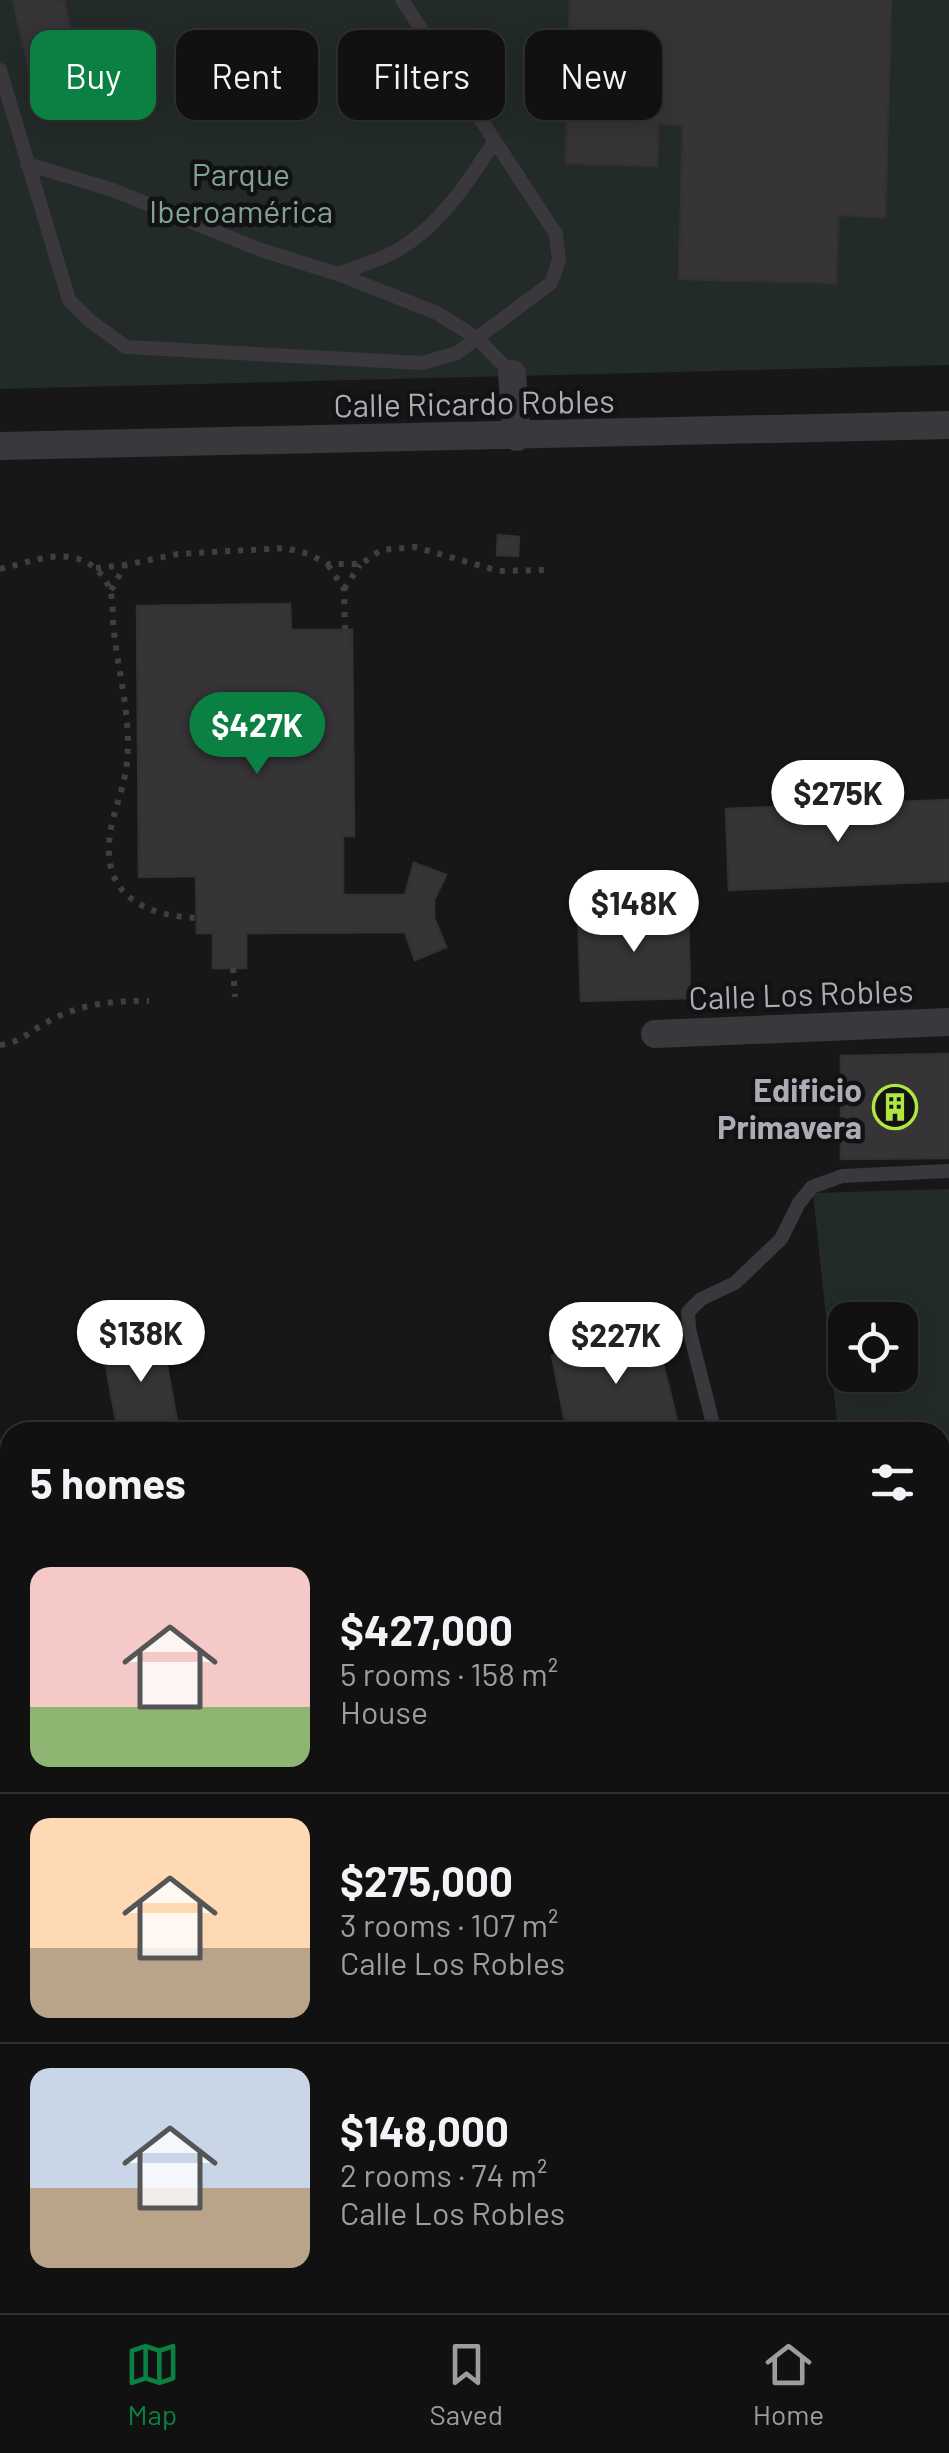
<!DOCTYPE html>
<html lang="en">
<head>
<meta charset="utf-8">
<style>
  body { margin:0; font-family:Barlow,sans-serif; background:#1b1a1b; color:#f1f3f6; height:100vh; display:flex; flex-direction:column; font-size:38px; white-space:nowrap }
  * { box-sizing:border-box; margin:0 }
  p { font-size:32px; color:#9c9d9f }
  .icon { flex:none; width:55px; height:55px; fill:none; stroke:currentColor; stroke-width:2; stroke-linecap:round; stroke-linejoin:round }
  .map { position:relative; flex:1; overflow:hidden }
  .side { position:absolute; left:0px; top:1422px; width:950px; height:892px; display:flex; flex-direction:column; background:#121112; border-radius:30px 30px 0 0; box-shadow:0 5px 25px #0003,0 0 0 2px #313132 }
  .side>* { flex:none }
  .banner { position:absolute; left:30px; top:30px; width:890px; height:90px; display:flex; gap:20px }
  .buttons { position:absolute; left:828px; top:1302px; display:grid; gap:20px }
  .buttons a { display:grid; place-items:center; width:90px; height:90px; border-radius:20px; background:#121112; box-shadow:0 5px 25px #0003,0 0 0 2px #313132; font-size:50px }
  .price { position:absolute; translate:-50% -85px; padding:0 22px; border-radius:35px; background:#fff; color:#222; font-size:32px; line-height:65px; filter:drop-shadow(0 2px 5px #0008) }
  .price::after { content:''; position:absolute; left:50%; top:60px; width:30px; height:22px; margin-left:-15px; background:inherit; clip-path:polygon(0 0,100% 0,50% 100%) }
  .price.on { background:#0b8043; color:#fff }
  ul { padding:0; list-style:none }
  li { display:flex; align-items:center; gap:30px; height:250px; padding:0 30px }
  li+li { border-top:2px solid #313132 }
  li span { display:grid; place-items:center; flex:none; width:280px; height:200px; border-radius:20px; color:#555 }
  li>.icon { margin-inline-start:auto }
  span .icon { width:120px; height:120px; fill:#fffc; stroke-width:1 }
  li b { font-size:42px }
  h2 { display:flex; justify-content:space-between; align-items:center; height:120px; padding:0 30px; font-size:42px }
  .pill { padding:0 35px; border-radius:20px; background:#121112; box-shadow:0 5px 25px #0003,0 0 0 2px #313132; font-size:35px; line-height:90px }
  .pill.on { background:#0b8043; color:#fff }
  .dock { display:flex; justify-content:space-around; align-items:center; height:140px; border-top:2px solid #313132; background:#121112; font-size:28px; color:#9c9d9f }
  .dock a { display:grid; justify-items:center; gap:5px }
  .dock .on { color:#0b8043 }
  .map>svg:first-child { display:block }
  .green { fill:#232b29; fill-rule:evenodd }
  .building { fill:#363437; stroke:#333134; stroke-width:2.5 }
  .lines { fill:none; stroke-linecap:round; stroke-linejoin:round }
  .secondary-tunnel { stroke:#363438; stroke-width:38; stroke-dasharray:38 19; stroke-linecap:butt }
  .path { stroke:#403e44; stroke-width:6; stroke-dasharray:5 8; stroke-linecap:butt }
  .lane { stroke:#3b383d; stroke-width:14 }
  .street { stroke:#3b383d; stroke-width:28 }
  .secondary { stroke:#49464d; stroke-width:38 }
  .labels { text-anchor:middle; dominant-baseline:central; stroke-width:9; stroke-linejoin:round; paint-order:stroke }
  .park-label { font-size:32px; fill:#82a199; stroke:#131213 }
  .street-label { font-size:32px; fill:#afaab7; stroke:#131213 }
  .poi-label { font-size:32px; font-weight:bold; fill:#afaab7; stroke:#131213; text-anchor:end }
</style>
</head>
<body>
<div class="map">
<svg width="949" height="2313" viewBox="0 0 949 2313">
  <rect width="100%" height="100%" fill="#181718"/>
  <path class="green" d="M0,0H949V365L0,389Z
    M949,1189V1736L940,1737V1432H838L813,1193ZM845,1320H900V1375H845Z"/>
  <path class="building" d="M13,0H64L77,58L29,69Z
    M570,0H891L885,217L838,215L836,283L679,279L683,125L658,124L657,166L566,163Z
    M498,535L519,537L518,556L497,555Z
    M290,604L291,630H352L354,836H343V895H405L414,863L446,875L434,900V918L446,947L415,960L405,932L246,933V968H213V933H197L196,876L139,877L137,606Z
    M949,800V881L729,890L726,809Z
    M688,910L690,998L581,1001L578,913Z
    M949,1054V1158L841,1159V1056Z
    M654,1328L680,1432H567L552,1356Z
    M161,1333L179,1432H118L102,1344Z"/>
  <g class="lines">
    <path class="secondary-tunnel" d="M940,2164L949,2158
      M0,2261H10
      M632,2305H633"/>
    <path class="path" d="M328,565L344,589L345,629
      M96,568L125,565
      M0,569C25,564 49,552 75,558C91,562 102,572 109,587C114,599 112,618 114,632C119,677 133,724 126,770C122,795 110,819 109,845C106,899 151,916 196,918
      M344,589L360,565
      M111,590L125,565L178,554L285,548L309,554L327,564H361L381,550L415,547L499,571L544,570
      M233,968L235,997
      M0,1045C22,1042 30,1031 49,1021C81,1004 114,1000 149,1001"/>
    <path class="lane" d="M0,70L69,300L90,321L126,347L422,363L457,353L551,283L559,260L556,234L402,0
      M27,164L113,190L261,250L338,274L437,313L477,338L512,374
      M338,274C357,267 378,261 396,251C439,227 468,182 494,142
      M715,1432L689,1329L688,1312L701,1299L735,1283L781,1239L799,1203L812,1187L842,1176L949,1171
      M940,1750H949"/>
    <path class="street" d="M512,374L517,437
      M0,446L949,425
      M655,1034L949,1022
      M0,1896L10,1893"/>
    <path class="secondary" d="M0,1768L10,1817
      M112,2305L114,2313"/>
  </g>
  <defs>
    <symbol id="building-ring" viewBox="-11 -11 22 22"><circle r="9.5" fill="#131213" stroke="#b0e641" stroke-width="1.5"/><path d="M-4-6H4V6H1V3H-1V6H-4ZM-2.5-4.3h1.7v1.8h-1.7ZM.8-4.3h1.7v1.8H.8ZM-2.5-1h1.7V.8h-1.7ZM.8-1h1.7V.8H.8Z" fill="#b0e641"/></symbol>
  </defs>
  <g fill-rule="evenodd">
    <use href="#building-ring" x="870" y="1082" width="50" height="50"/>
  </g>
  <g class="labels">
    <g class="park-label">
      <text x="241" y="173">Parque<tspan x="241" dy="37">Iberoamérica</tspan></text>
    </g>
    <g class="street-label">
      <text transform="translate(474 402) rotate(-1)">Calle Ricardo Robles</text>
      <text transform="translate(801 993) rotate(-2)">Calle Los Robles</text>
    </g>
    <g class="poi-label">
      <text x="862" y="1089">Edificio<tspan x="862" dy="37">Primavera</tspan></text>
    </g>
  </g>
</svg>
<div class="buttons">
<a><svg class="icon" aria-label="locate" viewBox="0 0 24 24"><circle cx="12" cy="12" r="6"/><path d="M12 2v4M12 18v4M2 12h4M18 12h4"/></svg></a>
</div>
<b class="price on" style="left:257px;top:777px">$427K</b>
<b class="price" style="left:838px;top:845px">$275K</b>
<b class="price" style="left:634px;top:955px">$148K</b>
<b class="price" style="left:141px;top:1385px">$138K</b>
<b class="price" style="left:616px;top:1387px">$227K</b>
<div class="banner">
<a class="pill on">Buy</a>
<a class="pill">Rent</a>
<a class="pill">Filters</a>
<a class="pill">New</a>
</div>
<section class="side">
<h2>5 homes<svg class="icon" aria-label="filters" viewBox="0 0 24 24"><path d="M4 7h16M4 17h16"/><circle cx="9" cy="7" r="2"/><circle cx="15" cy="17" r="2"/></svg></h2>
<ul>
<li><span style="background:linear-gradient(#f6c9c9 70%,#8fb573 0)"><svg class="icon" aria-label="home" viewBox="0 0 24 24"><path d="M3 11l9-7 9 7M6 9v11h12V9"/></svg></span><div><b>$427,000</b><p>5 rooms · 158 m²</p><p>House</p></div></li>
<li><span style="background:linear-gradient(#ffd9b3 65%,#b9a48a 0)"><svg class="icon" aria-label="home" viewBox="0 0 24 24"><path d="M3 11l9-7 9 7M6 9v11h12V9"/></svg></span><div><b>$275,000</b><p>3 rooms · 107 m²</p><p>Calle Los Robles</p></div></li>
<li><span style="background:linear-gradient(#c9d6e8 60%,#b9a48a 0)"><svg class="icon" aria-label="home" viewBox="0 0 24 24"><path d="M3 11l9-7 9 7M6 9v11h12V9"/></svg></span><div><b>$148,000</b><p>2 rooms · 74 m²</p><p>Calle Los Robles</p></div></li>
</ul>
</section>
</div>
<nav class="dock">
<a class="on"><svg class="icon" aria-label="map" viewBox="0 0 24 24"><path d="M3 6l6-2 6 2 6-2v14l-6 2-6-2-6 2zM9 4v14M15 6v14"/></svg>Map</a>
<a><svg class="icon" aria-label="saved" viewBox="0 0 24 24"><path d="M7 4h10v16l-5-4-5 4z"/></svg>Saved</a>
<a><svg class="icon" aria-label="home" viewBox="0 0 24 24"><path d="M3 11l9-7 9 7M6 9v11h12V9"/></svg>Home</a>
</nav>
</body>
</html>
